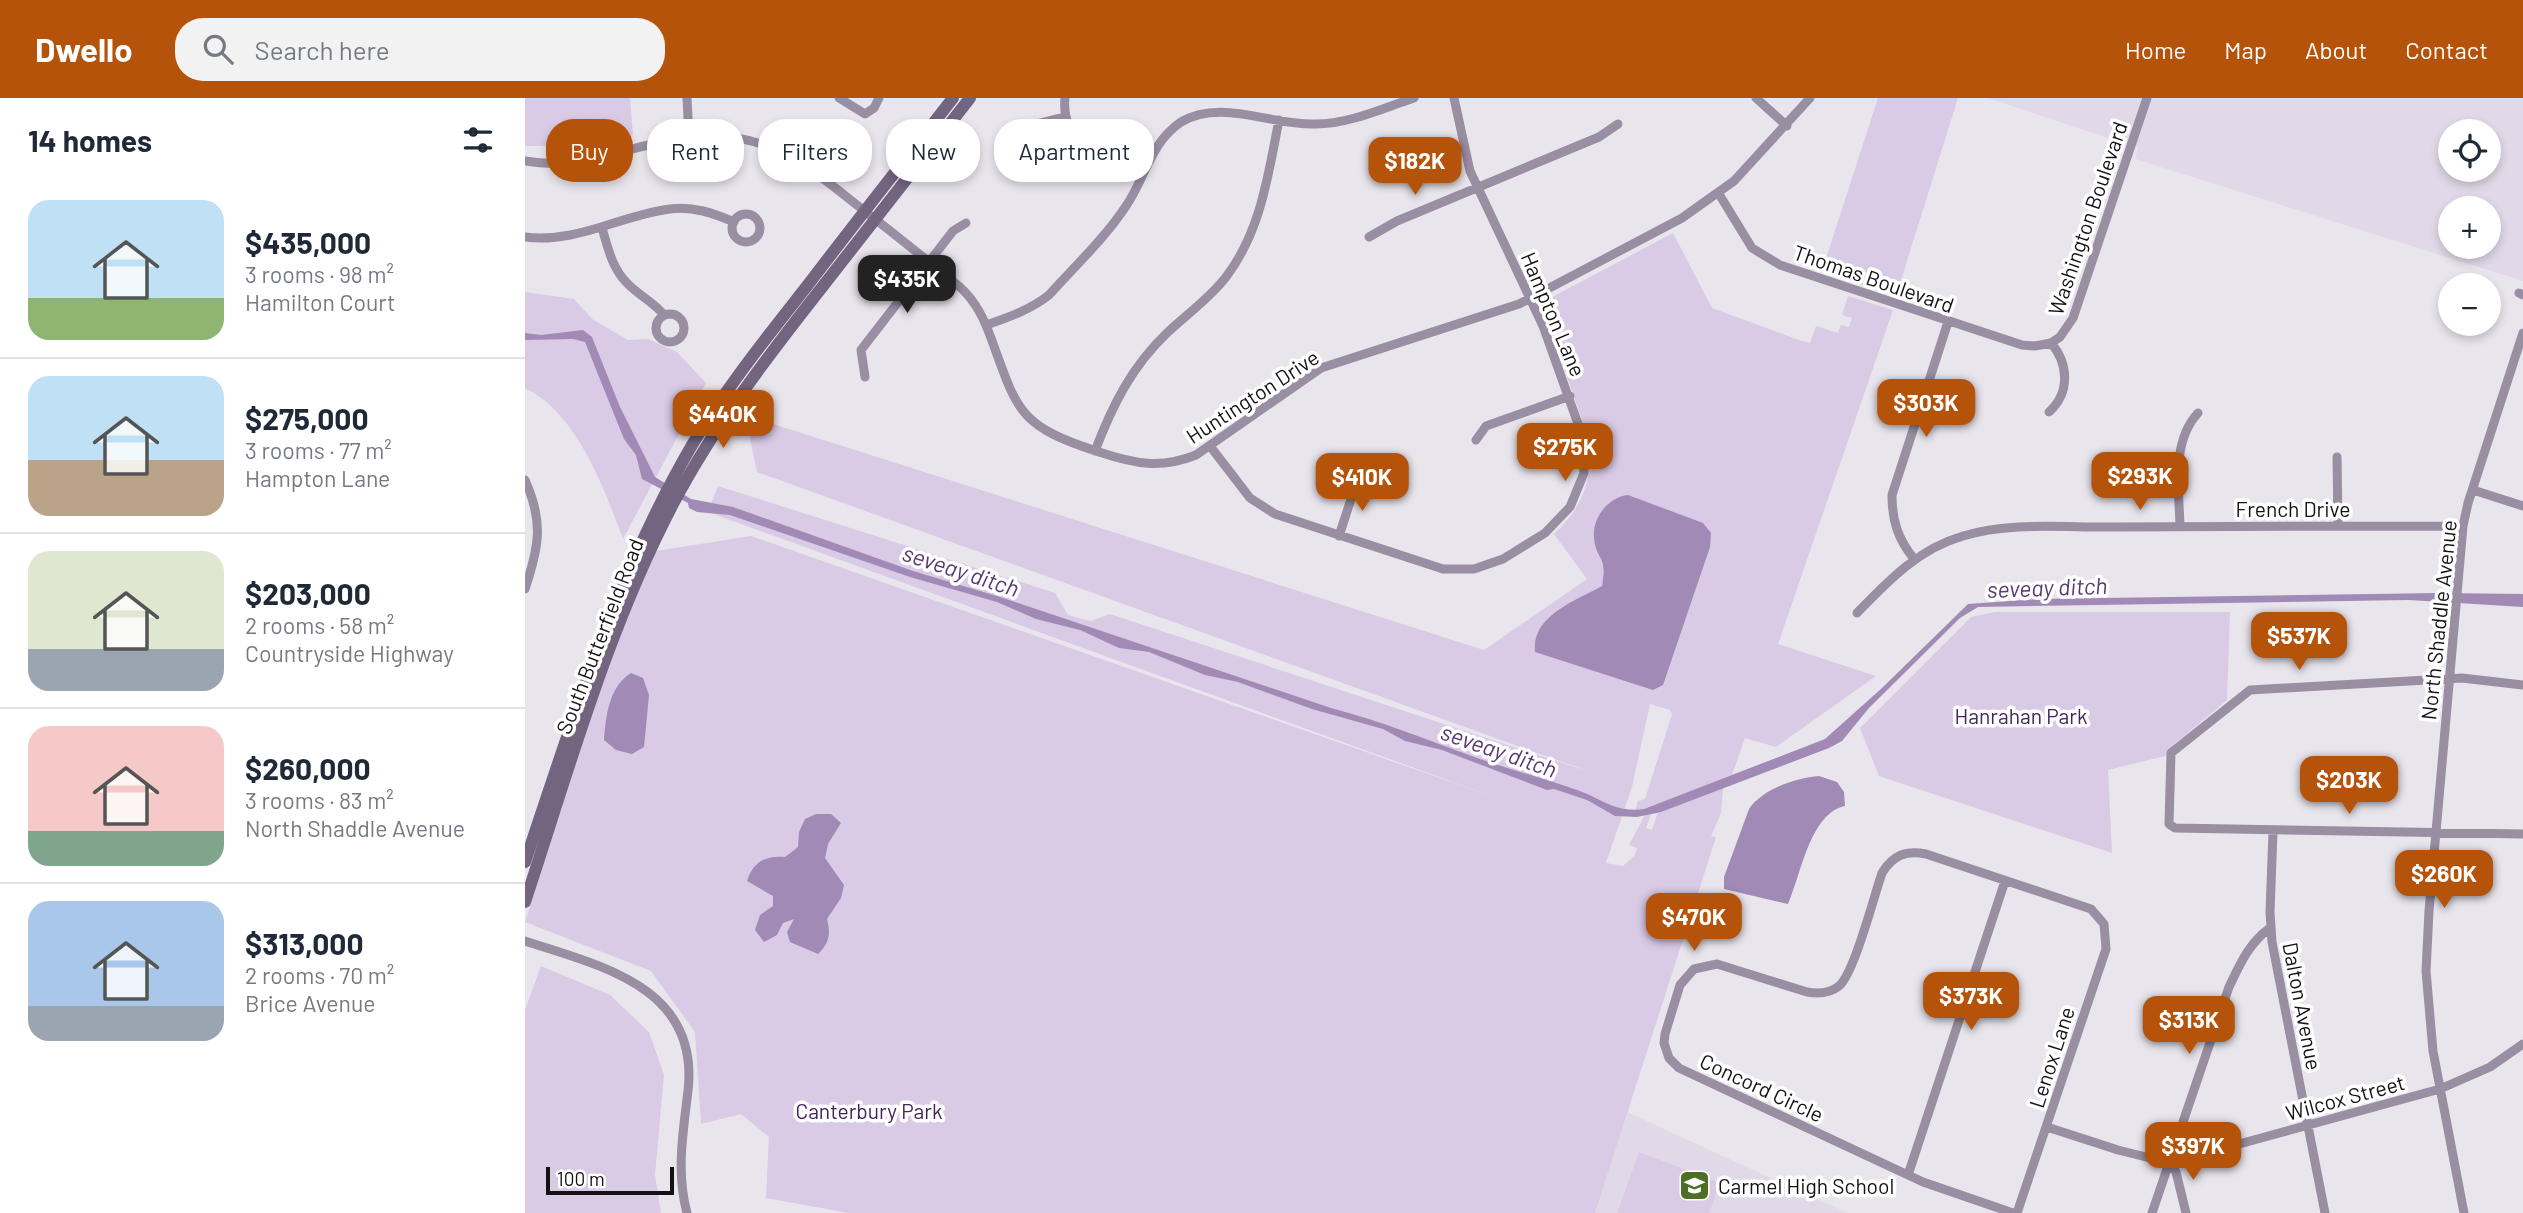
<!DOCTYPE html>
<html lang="en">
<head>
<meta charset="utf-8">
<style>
  body { margin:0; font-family:Barlow,sans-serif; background:#f2f2f3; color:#1f2937; height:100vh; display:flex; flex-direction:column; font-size:26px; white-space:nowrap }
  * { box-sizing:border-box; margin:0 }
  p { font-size:23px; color:#747a83 }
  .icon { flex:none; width:38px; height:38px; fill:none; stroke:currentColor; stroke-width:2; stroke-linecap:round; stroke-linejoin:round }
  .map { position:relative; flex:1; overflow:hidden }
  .details { display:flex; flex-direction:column; background:#fff; width:525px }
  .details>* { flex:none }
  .hud { position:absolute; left:21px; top:21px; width:665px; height:63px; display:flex; gap:14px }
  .tools { position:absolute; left:1913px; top:21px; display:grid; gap:14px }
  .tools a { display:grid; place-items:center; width:63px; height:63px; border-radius:50%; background:#fff; box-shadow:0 4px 10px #0003; font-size:35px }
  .scale { position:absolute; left:21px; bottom:18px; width:128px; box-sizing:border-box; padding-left:7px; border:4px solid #131114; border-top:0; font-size:19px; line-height:24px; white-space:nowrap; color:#131114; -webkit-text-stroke:5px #fff; paint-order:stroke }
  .price { position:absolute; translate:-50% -60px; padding:0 16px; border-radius:14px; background:#b45309; color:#fff; font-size:23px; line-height:46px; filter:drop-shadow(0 2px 4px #0008) }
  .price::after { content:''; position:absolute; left:50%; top:42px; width:21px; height:16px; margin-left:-10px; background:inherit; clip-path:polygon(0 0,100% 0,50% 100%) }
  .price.selected { background:#222; color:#fff }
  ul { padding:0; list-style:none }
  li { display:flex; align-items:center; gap:21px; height:175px; padding:0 28px }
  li+li { border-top:2px solid #e0e1e3 }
  li span { display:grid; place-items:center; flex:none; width:196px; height:140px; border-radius:21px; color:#555 }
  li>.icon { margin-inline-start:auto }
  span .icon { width:84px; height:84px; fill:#fffc; stroke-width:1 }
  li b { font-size:30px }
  h2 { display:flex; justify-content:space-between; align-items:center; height:84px; padding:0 28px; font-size:30px }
  .pill { padding:0 24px; border-radius:28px; background:#fff; box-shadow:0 4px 10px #0003; font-size:24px; line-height:63px }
  .pill.selected { background:#b45309; color:#fff }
  header { display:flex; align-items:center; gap:42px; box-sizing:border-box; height:98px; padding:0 35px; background:#b45309; color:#fff }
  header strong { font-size:33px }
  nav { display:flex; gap:38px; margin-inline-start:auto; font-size:24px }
  .search { width:490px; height:63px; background:#f2f2f3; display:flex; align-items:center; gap:18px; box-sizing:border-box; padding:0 24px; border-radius:28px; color:#747a83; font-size:26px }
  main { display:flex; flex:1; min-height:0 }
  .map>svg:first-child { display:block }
  .built { fill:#e1d9e8; fill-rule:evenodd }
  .green { fill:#d9cae6 }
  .water { fill:#a18ab5 }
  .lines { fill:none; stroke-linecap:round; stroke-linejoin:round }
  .street { stroke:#998ea2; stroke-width:9 }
  .secondary { stroke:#736480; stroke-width:12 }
  .labels { text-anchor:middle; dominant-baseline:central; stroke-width:7; stroke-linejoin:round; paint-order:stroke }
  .street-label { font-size:21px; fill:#131114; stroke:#fff }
  .park-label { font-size:21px; fill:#44245b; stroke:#fff }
  .poi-label { font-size:21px; fill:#131114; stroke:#fff; text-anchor:start }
  .water-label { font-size:23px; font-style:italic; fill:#593971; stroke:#fff }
</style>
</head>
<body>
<header>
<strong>Dwello</strong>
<div class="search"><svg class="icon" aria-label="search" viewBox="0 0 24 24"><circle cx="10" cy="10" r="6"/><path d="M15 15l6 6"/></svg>Search here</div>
<nav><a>Home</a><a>Map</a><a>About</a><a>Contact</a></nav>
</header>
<main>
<section class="details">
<h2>14 homes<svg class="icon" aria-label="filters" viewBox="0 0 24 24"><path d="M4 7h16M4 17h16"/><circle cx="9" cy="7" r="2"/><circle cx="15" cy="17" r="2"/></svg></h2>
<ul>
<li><span style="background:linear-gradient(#bfe0f5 70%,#8fb573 0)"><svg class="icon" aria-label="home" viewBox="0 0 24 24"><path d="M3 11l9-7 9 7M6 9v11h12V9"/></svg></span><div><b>$435,000</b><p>3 rooms · 98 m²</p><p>Hamilton Court</p></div></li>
<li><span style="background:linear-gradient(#bfe0f5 60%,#b9a48a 0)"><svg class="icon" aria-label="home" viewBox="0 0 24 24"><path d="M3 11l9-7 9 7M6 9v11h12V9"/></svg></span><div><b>$275,000</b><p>3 rooms · 77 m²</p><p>Hampton Lane</p></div></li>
<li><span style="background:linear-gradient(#dfe7d0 70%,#9aa5b1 0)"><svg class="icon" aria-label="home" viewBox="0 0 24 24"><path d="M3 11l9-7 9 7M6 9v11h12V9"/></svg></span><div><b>$203,000</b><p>2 rooms · 58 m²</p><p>Countryside Highway</p></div></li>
<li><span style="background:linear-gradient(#f6c9c9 75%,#7fa58c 0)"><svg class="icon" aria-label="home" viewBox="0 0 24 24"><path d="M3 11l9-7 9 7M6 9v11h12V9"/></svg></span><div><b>$260,000</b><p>3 rooms · 83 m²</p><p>North Shaddle Avenue</p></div></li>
<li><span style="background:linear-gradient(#a9c7e8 75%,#9aa5b1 0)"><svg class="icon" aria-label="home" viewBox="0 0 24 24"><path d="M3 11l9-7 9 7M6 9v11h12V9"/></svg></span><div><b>$313,000</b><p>2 rooms · 70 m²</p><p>Brice Avenue</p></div></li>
</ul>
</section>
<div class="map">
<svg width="1998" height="1115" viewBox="0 0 1998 1115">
  <rect width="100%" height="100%" fill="#e9e5ed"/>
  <path class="built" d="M1463,0H1998V183L1610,61L1613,50ZM1925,33H1964V72H1925ZM1925,110H1964V149H1925Z
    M1102,1014L1322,1115H1070Z"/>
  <path class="green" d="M0,0H105L108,37L58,48H0Z
    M1353,0H1433L1371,198L1297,173Z
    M1148,135L1187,210L1274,242L1285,245L1291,228L1313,235L1316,227L1324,229L1327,220L1317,217L1323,198L1368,212L1253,546L1351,578L1251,649L1220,640L1207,677L1119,711L1110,712L1113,703L1120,701L1147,616L1145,612L1125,606L1107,689L1081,765L1098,768L1110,757L1112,750L1104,747L1120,717L1126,716L1121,730L1127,732L1133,714L1198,690L1196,715L1186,738L1191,739L1070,1115H324L241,1100L244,1039L216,1016L176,1026L170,934L126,873L0,824L118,455L226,438L972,700L183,414L193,388L530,495L543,517L565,523L585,516L1068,675L232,374L220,317L959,552L1062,481L1029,436C1080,388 1066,346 1045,287C1035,260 1026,232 1016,205Z
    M0,194L49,201L67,221L103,242L123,241L152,254L181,285L98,441C79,390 52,315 0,290Z
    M1470,514H1705L1702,602L1647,648L1640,658L1583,672L1587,755L1354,678L1335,630L1446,519Z
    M16,868L85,897L124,934L139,977L130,1077L136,1115H0V912Z
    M1114,1054L1195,1085L1184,1115H1092Z"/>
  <path class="water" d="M58,232L67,239L95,309L130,379L166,401L208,409L388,473L475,499L806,610C856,623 903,642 952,660C984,671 1017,680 1049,691C1077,700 1088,715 1119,711L1300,641L1357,590L1443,506L1511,501L1915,495L1998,496V509L1884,502L1453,509L1435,520L1344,610L1317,643L1304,650L1136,714L1112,719L1090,718L1062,702L1029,691L1022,692L917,652L880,643L858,631L787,611L713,584L680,577L624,554L594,550L555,532L511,521L472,504L385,479L205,417L172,414L164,410L163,405L117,381L111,357L99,341L60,244L48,241L0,242V235L16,237Z
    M1103,397L1178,425L1186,435L1185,449L1138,587L1128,592L1010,554C1006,518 1050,503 1077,488C1083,456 1071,463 1069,440C1067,419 1084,399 1103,397Z
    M106,575L118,580L124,597L119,649L107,656L91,652L79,642C81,617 84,589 106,575Z
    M1294,678L1312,684L1319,694L1320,708C1285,715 1276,777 1263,806L1199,791V779L1224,711C1238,691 1270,680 1294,678Z
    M291,716H306L316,725L303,746L300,760L319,787L316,800L302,821C306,837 304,845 293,856L265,844L262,834L269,821L258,825L252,837L239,844L230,832L235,817L248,808V798L222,783C228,764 241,757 260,759L273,749L274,734L280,721Z"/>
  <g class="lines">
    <path class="street" d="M162,0L164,39
      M314,0L340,16L349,10L354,0
      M540,0C535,49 583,58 620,71
      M1231,0L1262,28
      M515,25L539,19
      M0,63C56,73 97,50 151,41C182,36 215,37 244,49C277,62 305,86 332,107C367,134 402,162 436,190C451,204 459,221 466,240C493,315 494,328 574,354C610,366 636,371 671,357L796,270L994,206L1157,120L1209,83L1285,0
      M1194,96L1227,150L1255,167L1497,247L1510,248L1526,245L1535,239L1548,220L1622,0
      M207 130a14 14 0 1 1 28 0a14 14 0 1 1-28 0Z
      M77,130C83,150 87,170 102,185C113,197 129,204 139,217
      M0,139C51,146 96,117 145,111C168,108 188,115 209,124
      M844,139L872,123L1074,39L1093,26
      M1994,195L1998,197
      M131 230a14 14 0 1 1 28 0a14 14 0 1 1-28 0Z
      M461,227C484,219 505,212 524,197C550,168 580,140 601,108C621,79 625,45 656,24C697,0 746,28 791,26C824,26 858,10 889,0
      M340,279L336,252L428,133L441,125
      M1524,314C1545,295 1544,266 1526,245
      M951,342L961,328L1045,298
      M685,348L725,400L750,416L918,471H949L978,461L1020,435L1045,409L1059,375L1057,337L1018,228L945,73L929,0
      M570,353C587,308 607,268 642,235C662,216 684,201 701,179C736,133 743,77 754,22
      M1812,359L1813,428
      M0,382C19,424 14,449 0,491
      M1948,392L1998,408
      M1655,428C1654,391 1646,344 1673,315
      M814,438L829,392L843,380
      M1389,461C1373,441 1367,423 1367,397L1423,224
      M1332,515C1363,483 1393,451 1438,438C1486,423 1542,430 1592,429C1707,428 1823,428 1938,428
      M1998,587L1937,580L1725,592L1646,655L1644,726L1650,730L1998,736
      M1748,734L1745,814L1747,844L1800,1115
      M0,843C76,868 175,889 163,993C158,1035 151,1074 162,1115
      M1522,1029L1593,1052L1645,1065L1915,991L1965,969L1998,946
      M1645,1065L1651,1074L1661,1115
      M1383,1077L1480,783
      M1488,1115L1398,1084L1154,970L1144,960L1139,945L1140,936L1155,887L1169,871L1192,866L1282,894C1293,896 1304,896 1314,888C1329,876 1349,798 1357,775C1368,757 1381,752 1401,756L1566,811L1579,826L1581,851L1492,1115
      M1627,1115L1704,889C1715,866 1724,845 1745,830
      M1939,1115L1908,953L1901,873L1904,813L1938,428L1943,405L1998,235"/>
    <path class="secondary" d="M0,764C49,620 90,479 167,347C200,291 242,239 282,188C330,125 379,63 428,0
      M0,804C44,671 82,532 148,406C189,328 243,258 298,188C347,126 396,63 445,0"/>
  </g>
  <defs>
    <symbol id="school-square" viewBox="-11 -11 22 22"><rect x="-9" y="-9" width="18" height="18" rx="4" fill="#4f6e25" stroke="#fff"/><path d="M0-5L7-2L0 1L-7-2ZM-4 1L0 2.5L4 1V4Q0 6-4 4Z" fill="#fff"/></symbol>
  </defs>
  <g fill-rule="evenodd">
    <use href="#school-square" x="1152" y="1070" width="35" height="35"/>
  </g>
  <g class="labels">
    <g class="street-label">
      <text transform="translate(1562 120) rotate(-71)">Washington Boulevard</text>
      <text transform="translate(1349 180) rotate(19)">Thomas Boulevard</text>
      <text transform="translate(1029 216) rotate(67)">Hampton Lane</text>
      <text transform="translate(727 298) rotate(-33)">Huntington Drive</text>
      <text x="1768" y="410">French Drive</text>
      <text transform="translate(1913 522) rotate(-84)">North Shaddle Avenue</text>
      <text transform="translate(74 538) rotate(-69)">South Butterfield Road</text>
      <text transform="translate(1778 908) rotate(79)">Dalton Avenue</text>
      <text transform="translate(1526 959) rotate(-72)">Lenox Lane</text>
      <text transform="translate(1237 989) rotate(25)">Concord Circle</text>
      <text transform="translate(1820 999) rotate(-15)">Wilcox Street</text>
    </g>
    <g class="park-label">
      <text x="1496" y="617">Hanrahan Park</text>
      <text x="344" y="1012">Canterbury Park</text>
    </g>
    <g class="poi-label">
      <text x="1193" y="1087">Carmel High School</text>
    </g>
    <g class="water-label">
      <text transform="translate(436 472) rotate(18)">seveay ditch</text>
      <text transform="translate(1522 489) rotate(-2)">seveay ditch</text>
      <text transform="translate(974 652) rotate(19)">seveay ditch</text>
    </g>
  </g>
</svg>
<div class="tools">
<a><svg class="icon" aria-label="locate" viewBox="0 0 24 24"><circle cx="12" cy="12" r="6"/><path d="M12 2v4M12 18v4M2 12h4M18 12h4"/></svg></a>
<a>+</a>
<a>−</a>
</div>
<div class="scale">100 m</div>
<b class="price" style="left:890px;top:99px">$182K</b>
<b class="price selected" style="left:382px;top:217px">$435K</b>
<b class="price" style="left:1401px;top:341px">$303K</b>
<b class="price" style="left:198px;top:352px">$440K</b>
<b class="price" style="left:1040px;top:385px">$275K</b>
<b class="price" style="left:1615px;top:414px">$293K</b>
<b class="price" style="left:837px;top:415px">$410K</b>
<b class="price" style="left:1774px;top:574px">$537K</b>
<b class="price" style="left:1824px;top:718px">$203K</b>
<b class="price" style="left:1919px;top:812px">$260K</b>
<b class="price" style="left:1169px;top:855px">$470K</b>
<b class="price" style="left:1446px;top:934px">$373K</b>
<b class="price" style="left:1664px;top:958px">$313K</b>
<b class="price" style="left:1668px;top:1084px">$397K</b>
<div class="hud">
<a class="pill selected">Buy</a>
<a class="pill">Rent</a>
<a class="pill">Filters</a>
<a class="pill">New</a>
<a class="pill">Apartment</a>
</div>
</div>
</main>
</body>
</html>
